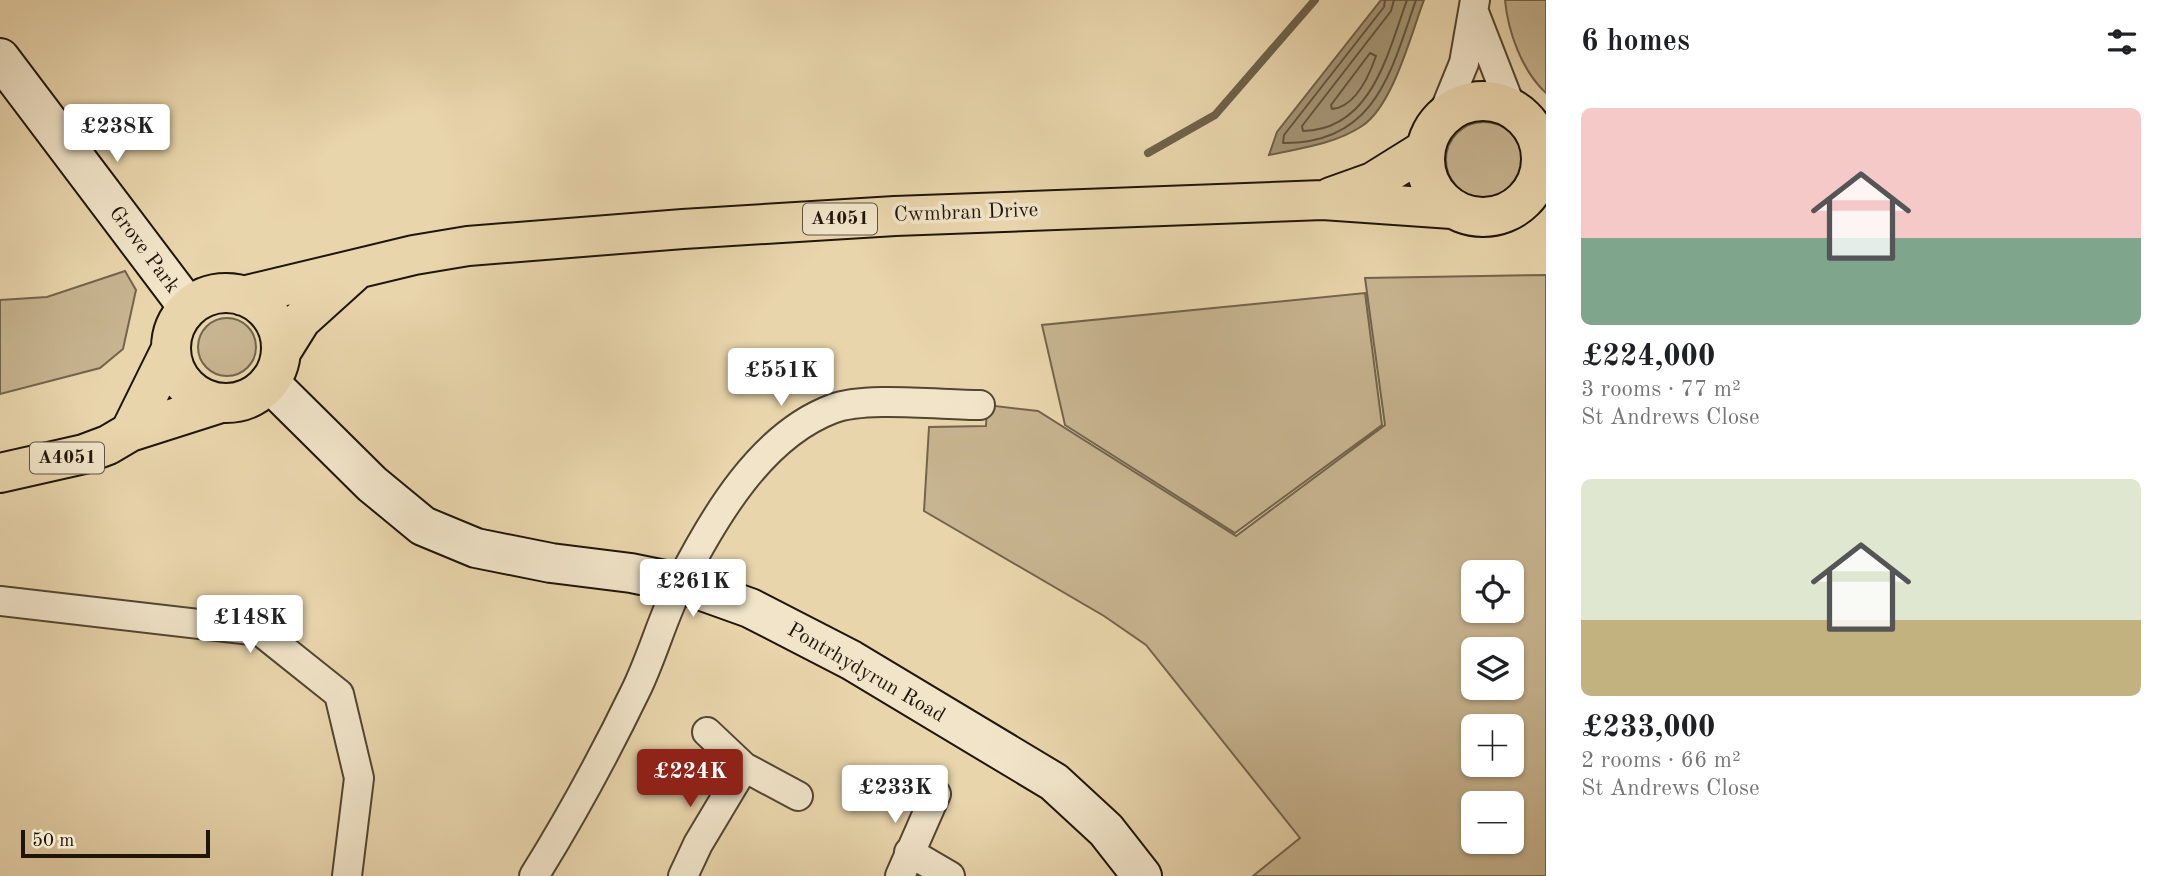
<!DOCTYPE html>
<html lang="en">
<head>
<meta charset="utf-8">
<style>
  body { margin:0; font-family:"Old Standard TT",serif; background:#f2f2f2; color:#202124; height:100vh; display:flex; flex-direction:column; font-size:26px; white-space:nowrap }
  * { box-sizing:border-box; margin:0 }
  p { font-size:23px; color:#757577 }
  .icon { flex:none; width:38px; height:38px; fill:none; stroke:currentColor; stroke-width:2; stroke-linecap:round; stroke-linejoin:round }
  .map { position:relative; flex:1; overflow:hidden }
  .sheet { display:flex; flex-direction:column; background:#fff; width:630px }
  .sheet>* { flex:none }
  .tools { position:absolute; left:1461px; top:560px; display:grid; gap:14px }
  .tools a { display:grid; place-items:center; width:63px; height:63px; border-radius:10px; background:#fff; box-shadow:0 2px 5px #0004; font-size:35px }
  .scale { position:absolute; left:21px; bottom:18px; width:189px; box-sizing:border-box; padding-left:7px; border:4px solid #1f1508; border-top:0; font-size:19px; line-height:24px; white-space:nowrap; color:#1f1508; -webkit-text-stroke:5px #f1e4c9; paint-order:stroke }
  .price { position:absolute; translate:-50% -60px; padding:0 16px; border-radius:7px; background:#fff; color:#222; font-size:23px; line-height:46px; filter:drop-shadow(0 2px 4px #0008) }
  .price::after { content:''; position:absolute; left:50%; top:42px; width:21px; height:16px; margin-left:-10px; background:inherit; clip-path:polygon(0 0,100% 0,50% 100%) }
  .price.current { background:#8f2418; color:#fff }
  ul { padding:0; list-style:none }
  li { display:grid; align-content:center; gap:14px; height:371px; padding:0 35px }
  li span { display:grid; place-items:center; height:217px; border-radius:10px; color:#555 }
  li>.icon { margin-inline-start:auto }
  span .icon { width:126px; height:126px; fill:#fffc; stroke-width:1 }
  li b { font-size:30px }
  h2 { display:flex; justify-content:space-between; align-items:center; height:84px; padding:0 35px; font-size:30px }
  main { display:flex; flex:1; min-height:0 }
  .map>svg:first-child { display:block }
  .green { fill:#c7b490; stroke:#73644c; stroke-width:2; fill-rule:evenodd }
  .water { fill:#a49474; stroke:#6f6149; stroke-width:2 }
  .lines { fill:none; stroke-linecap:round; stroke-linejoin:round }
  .shore { stroke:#62543e; stroke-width:2 }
  .stream { stroke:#6f6149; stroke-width:8 }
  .street-casing { stroke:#524531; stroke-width:32 }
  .secondary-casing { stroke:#1f1508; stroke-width:42 }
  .primary-casing { stroke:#1f1508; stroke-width:42 }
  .street { stroke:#f1e4c9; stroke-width:28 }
  .secondary { stroke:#f1e4c9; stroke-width:38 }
  .primary { stroke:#e9d5ac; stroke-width:38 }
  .labels { text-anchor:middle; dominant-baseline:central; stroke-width:7; stroke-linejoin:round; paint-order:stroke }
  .shield { fill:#f1e4c9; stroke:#5e5342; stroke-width:2 }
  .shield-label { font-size:19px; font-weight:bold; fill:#1f1508 }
  .street-label { font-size:21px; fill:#1f1508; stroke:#f1e4c9 }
</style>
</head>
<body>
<main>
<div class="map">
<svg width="1546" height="876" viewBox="0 0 1546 876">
  <rect width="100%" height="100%" fill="#e9d5ac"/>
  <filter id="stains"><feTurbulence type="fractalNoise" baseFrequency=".00286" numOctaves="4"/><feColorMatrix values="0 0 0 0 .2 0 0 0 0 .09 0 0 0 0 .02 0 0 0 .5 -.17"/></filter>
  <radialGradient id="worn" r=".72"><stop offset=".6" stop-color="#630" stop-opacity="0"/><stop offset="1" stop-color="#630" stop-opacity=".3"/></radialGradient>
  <path class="green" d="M1505,0H1546V93C1522,71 1508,32 1505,0Z
    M1446 160a38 38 0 1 1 76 0a38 38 0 1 1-76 0Z
    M125,271L136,290L123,349L100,368L0,394V300L47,297Z
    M1546,275V876H1253L1300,838L1146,645L1104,616L924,511L929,427L986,426L987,405L1038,411L1236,536L1385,425L1365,278ZM1474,572H1512V611H1474ZM1474,649H1512V688H1474ZM1474,726H1512V765H1474ZM1474,803H1512V842H1474Z
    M1365,293L1382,425L1235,533L1065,425L1042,325Z
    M198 347a29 29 0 1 1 58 0a29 29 0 1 1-58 0Z"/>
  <path class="water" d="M1381,0H1424C1411,34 1393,106 1362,126C1335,144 1301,148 1269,155L1277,132Z"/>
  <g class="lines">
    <path class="shore" d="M1385,0L1384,7L1284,135L1283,143C1376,144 1391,71 1416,0
      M1394,0L1391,11L1302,126L1303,131C1372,130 1388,52 1407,0
      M1370,53L1376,56C1369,76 1355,107 1332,109L1331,105Z"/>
    <path class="stream" d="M1148,153L1215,115L1315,0"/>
    <defs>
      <path id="street" d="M1474,12L1511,107
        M1442,117L1464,63L1475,0
        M0,601L260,631L339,694L359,778L347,876
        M707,732L744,767L798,796
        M909,852L950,876
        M534,876C572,815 605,754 636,690C653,655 663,616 681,581C714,517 761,436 832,409C865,396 941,405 980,405
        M683,876L698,844L744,767
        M900,876L936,794"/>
      <path id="secondary" d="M0,58L188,307
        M269,382L372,484L423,526L476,548L551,563L631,573L680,583L750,608L851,660L1054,782L1106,830L1142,876"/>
      <path id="primary" d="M1425 159a58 58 0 1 1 116 0a58 58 0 1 1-116 0Z
        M1331,197L1373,182L1426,149
        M171 348a55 55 0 1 1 110 0a55 55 0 1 1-110 0Z
        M243,296L414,255L468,246L683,229L895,216L1323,200L1452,209
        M281,352L301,320L353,273
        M130,432L171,349
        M0,473L84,454L108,445L130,432L221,403"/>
    </defs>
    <use href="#street" class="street-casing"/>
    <use href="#secondary" class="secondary-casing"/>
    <use href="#primary" class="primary-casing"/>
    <use href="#street" class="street"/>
    <use href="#secondary" class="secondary"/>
    <use href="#primary" class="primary"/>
  </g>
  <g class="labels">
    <g class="shield">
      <rect x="803" y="203.5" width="74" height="31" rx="5"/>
      <rect x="30" y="442.5" width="74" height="31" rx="5"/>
    </g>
    <g class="shield-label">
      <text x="840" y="219">A4051</text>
      <text x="67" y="458">A4051</text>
    </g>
    <g class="street-label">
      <text transform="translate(966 213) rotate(-2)">Cwmbran Drive</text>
      <text transform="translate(144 250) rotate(53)">Grove Park</text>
      <text transform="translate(866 673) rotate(30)">Pontrhydyrun Road</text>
    </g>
  </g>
  <rect width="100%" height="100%" filter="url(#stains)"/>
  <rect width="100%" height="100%" fill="url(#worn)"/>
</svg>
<div class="tools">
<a><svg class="icon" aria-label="locate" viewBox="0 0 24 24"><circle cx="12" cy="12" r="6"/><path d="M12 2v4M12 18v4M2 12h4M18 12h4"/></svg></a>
<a><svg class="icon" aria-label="layers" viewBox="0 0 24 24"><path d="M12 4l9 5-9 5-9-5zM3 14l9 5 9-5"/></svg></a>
<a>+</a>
<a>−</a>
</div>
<div class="scale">50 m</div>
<b class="price" style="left:117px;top:164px">£238K</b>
<b class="price" style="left:781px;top:408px">£551K</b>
<b class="price" style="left:693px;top:619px">£261K</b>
<b class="price" style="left:250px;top:655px">£148K</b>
<b class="price current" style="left:690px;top:809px">£224K</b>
<b class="price" style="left:895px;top:825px">£233K</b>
</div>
<section class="sheet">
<h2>6 homes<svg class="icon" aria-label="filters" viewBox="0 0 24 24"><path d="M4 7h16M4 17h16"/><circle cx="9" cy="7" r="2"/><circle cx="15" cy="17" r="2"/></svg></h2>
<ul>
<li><span style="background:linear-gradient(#f6c9c9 60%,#7fa58c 0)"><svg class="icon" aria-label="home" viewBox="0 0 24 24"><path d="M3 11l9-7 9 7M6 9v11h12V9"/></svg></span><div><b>£224,000</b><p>3 rooms · 77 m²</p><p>St Andrews Close</p></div></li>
<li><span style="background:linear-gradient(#dfe7d0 65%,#c2b280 0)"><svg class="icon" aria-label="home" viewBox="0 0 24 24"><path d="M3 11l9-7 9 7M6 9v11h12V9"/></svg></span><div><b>£233,000</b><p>2 rooms · 66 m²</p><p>St Andrews Close</p></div></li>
</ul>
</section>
</main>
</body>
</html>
